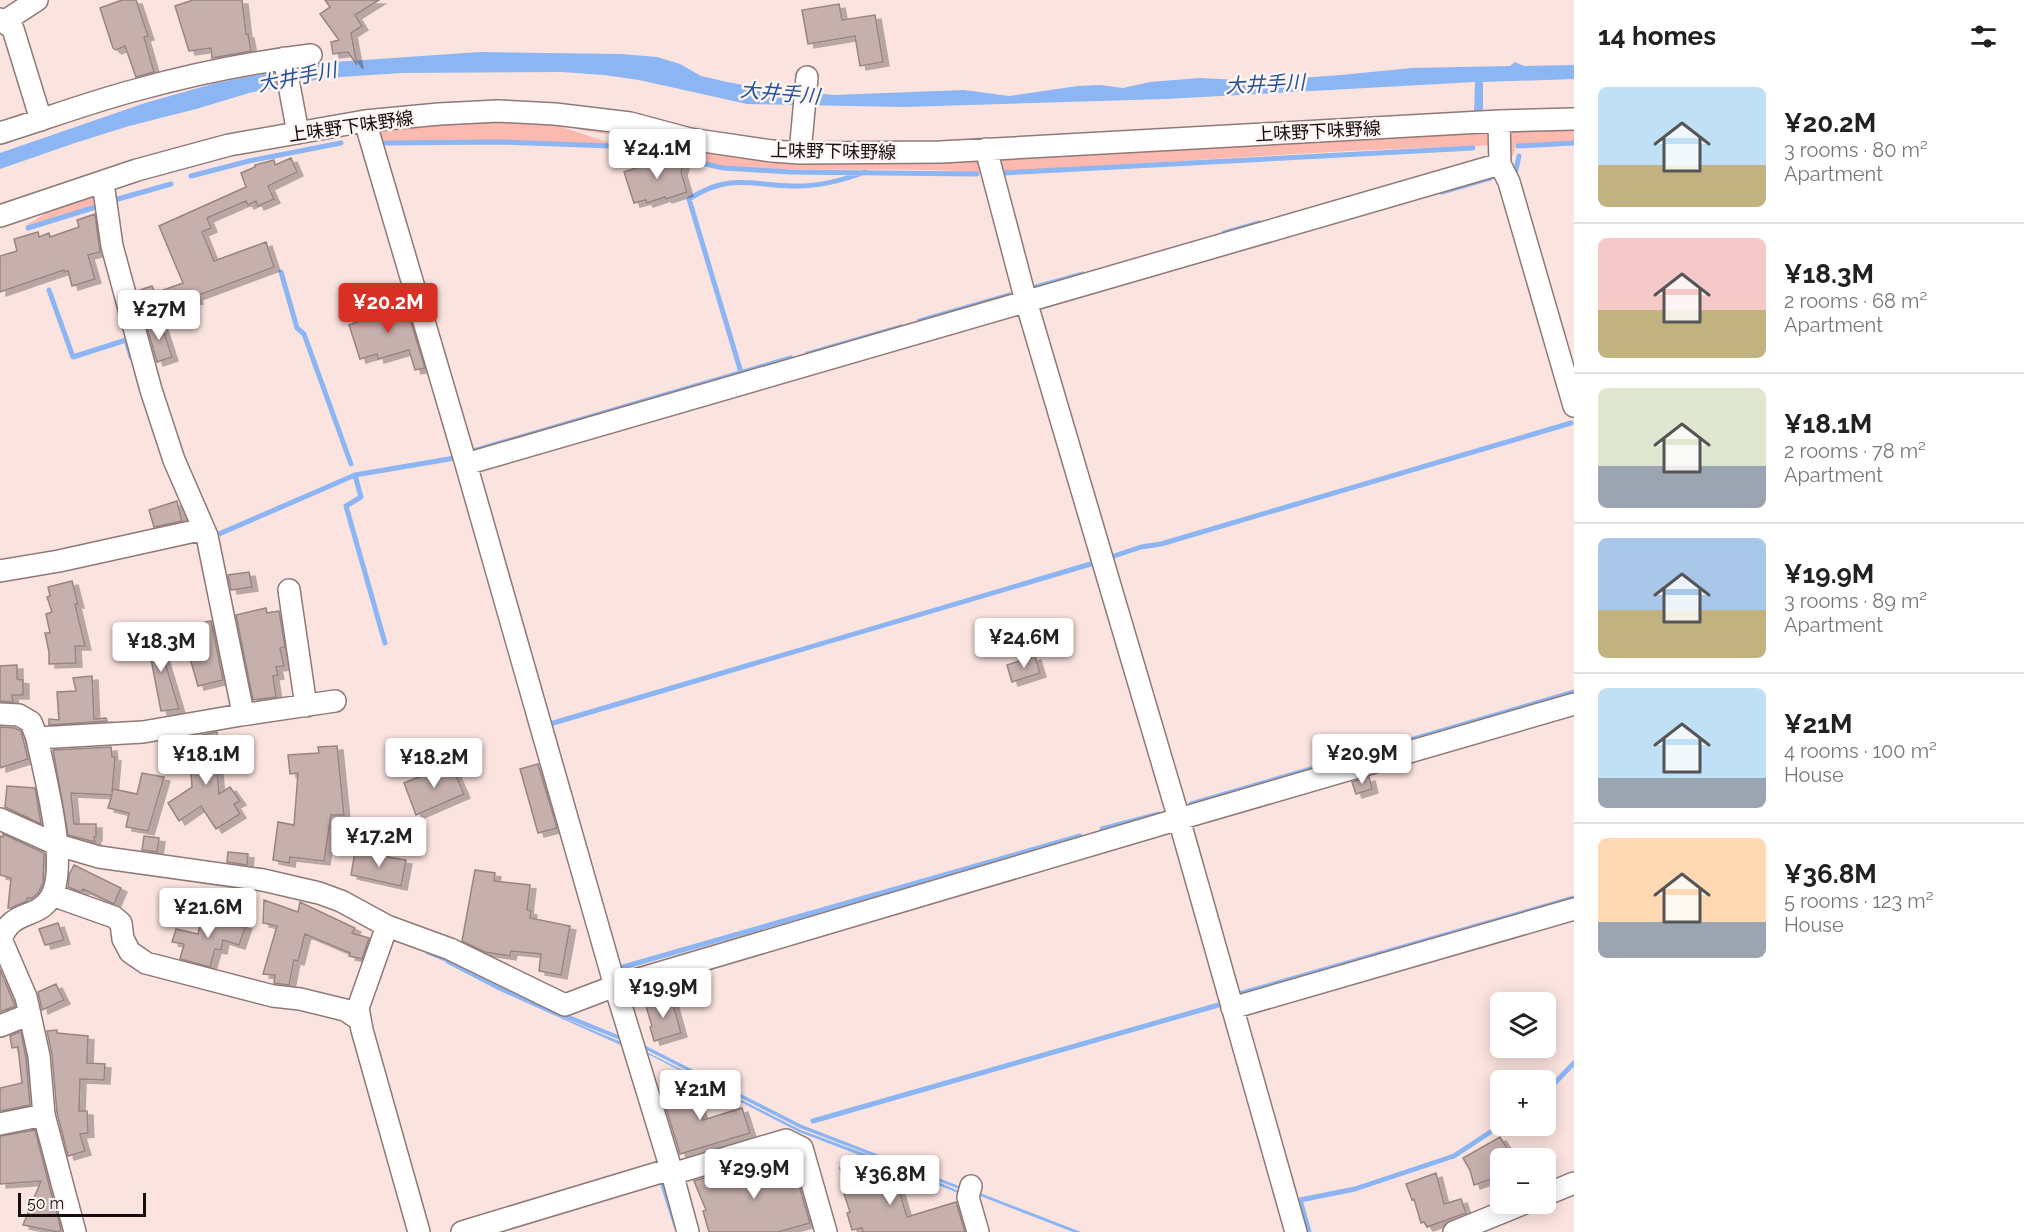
<!DOCTYPE html>
<html lang="en">
<head>
<meta charset="utf-8">
<style>
  body { margin:0; font-family:Raleway,"Noto Sans JP",sans-serif; background:#f6f6f6; color:#222; height:100vh; display:flex; flex-direction:column; font-size:22px; white-space:nowrap }
  * { box-sizing:border-box; margin:0 }
  p { font-size:20px; color:#767676 }
  .icon { flex:none; width:33px; height:33px; fill:none; stroke:currentColor; stroke-width:2; stroke-linecap:round; stroke-linejoin:round }
  .map { position:relative; flex:1; overflow:hidden }
  .drawer { display:flex; flex-direction:column; background:#fff; width:450px }
  .drawer>* { flex:none }
  .controls { position:absolute; left:1490px; top:992px; display:grid; gap:12px }
  .controls a { display:grid; place-items:center; width:66px; height:66px; border-radius:9px; background:#fff; box-shadow:0 3px 15px #0003; font-size:30px }
  .scale { position:absolute; left:18px; bottom:15px; width:128px; box-sizing:border-box; padding-left:6px; border:3px solid #150e0c; border-top:0; font-size:16px; line-height:21px; white-space:nowrap; color:#150e0c; -webkit-text-stroke:4px #fef4f2; paint-order:stroke }
  .price { position:absolute; translate:-50% -51px; padding:0 14px; border-radius:6px; background:#fff; color:#222; font-size:20px; line-height:39px; filter:drop-shadow(0 2px 3px #0008) }
  .price::after { content:''; position:absolute; left:50%; top:36px; width:18px; height:14px; margin-left:-9px; background:inherit; clip-path:polygon(0 0,100% 0,50% 100%) }
  .price.on { background:#d93025; color:#fff }
  ul { padding:0; list-style:none }
  li { display:flex; align-items:center; gap:18px; height:150px; padding:0 24px }
  li+li { border-top:2px solid #e0e0e0 }
  li span { display:grid; place-items:center; flex:none; width:168px; height:120px; border-radius:9px; color:#555 }
  li>.icon { margin-inline-start:auto }
  span .icon { width:72px; height:72px; fill:#fffc; stroke-width:1 }
  li b { font-size:26px }
  h2 { display:flex; justify-content:space-between; align-items:center; height:72px; padding:0 24px; font-size:26px }
  main { display:flex; flex:1; min-height:0 }
  .map>svg:first-child { display:block }
  .green { fill:#fbb9af }
  .water { fill:#8bb5f3 }
  .lines { fill:none; stroke-linecap:round; stroke-linejoin:round }
  .stream { stroke:#8bb5f3; stroke-width:5 }
  .building { fill:#c6b0ad; stroke:#998481; stroke-width:1.5; filter:url(#shadow) }
  .minor-casing { stroke:#8e7976; stroke-width:24 }
  .minor { stroke:#fff; stroke-width:21 }
  .labels { text-anchor:middle; dominant-baseline:central; stroke-width:5; stroke-linejoin:round; paint-order:stroke }
  .street-label { font-size:18px; fill:#150e0c; stroke:#fef4f2 }
  .water-label { font-size:20px; font-style:italic; fill:#20529c; stroke:#fef4f2 }
</style>
</head>
<body>
<main>
<div class="map">
<svg width="1574" height="1232" viewBox="0 0 1574 1232">
  <defs>
    <filter id="shadow"><feDropShadow dx="6" dy="4" stdDeviation="0" flood-color="#0004"/></filter>
  </defs>
  <rect width="100%" height="100%" fill="#fbe3df"/>
  <path class="green" d="M544,121L613,144L490,141L375,143L374,135L381,124Z
    M561,122L973,157L983,165L987,173C900,165 812,174 725,166C694,163 658,151 627,144L625,137L581,130Z
    M1574,125V141L1516,144L1513,156L1506,155L1504,130Z
    M1488,126L1495,145L1348,151L993,172L997,156Z
    M95,192L104,204L25,226L76,195Z"/>
  <path class="water" d="M480,52L621,54L657,57L680,64L701,76L727,82L754,87L834,95L964,90L1009,96L1078,86L1100,85L1123,88L1150,82L1200,78L1259,81L1341,75L1412,68L1510,66L1515,62L1524,66L1574,65V79L1483,82V112L1474,113L1475,82L1165,99L904,107L747,104L639,80L604,75L562,72L401,73L325,78L249,93L196,109L129,126L75,143L0,169V153L145,103L216,83L320,63Z
    M1011,292L1012,295L918,322L917,319Z
    M902,324L903,326L806,354L805,352Z
    M792,355L793,358L472,452L471,449Z
    M449,958L540,1003L625,1038L623,1041L554,1014L626,1044L625,1047L498,990L446,963Z
    M640,1043L802,1125L964,1188L962,1190L925,1176L961,1192V1194L799,1132L640,1050L641,1049L801,1130L918,1173L800,1128L639,1046Z
    M975,1191L1081,1232H1073L975,1194Z"/>
  <g class="lines">
    <path class="stream" d="M386,143L501,142L611,146
      M628,146L723,168L790,172L977,174
      M1518,146L1574,143
      M1002,173L1473,148
      M191,176L249,161L341,143
      M1516,178L1515,174L1519,156
      M1442,192L1490,178
      M111,201L171,184
      M28,228L99,206
      M1224,233L1259,223
      M281,272L297,328L304,334L351,464
      M1036,287L1083,274
      M49,290L73,357L126,340L131,357
      M740,369L689,199C729,173 750,185 792,186C818,187 841,181 865,172
      M355,475L361,497L346,506L385,643
      M212,537L355,475L455,458
      M1111,557L1141,547L1161,544L1571,423
      M550,724L1094,563
      M1191,804L1574,692
      M1102,829L1159,814
      M428,952L453,962
      M623,967L1080,836
      M1239,994L1574,898
      M1545,1093L1574,1063
      M813,1121L1222,1004
      M661,1179L676,1226
      M1529,1210L1549,1203
      M1309,1232L1300,1200L1355,1189L1454,1156L1501,1125"/>
  </g>
  <path class="building" d="M122,0H136L148,36L144,37L154,72L136,77L125,46L116,50L113,48L100,8Z
    M193,0H242L246,34H248L251,51L212,58L211,48L189,51L175,6Z
    M325,0H379L355,15L362,26L351,33L357,65L348,52L333,54L331,42L339,40L320,14L330,7Z
    M839,4L842,20L875,15L883,62L860,66L855,36L808,44L802,10Z
    M657,155L684,161L681,172L687,192L666,199L665,197L647,203L646,200L634,203L624,172L654,162Z
    M291,158L297,172L268,186L274,199L258,206L256,201L248,205L246,201L207,218L211,228L202,232L214,261L266,242L274,267L196,296L197,300L141,305L137,291L152,286L155,293L183,283L159,226L246,187L241,173L255,167V165L274,160L275,165Z
    M95,214L100,252L88,255L95,279L72,286L68,271L64,272V270L0,292V256L17,251L14,239L38,232L39,237L49,233L50,237L79,227L77,220Z
    M402,293L425,368L415,370L409,350L378,359L377,354L360,359L349,325L394,309L389,297Z
    M160,320L172,357L157,362L146,324Z
    M177,501L182,521L154,527L149,510Z
    M249,572L252,587L231,590L228,575Z
    M72,581L78,604H75L85,646H75L76,663L49,664V652L45,633H50L46,614L52,612L47,597L50,596L48,587Z
    M266,608L267,613L279,611L285,647L280,648L284,666L276,667L278,675L273,676L276,697L253,700L236,615Z
    M211,621L223,680L198,686L181,627Z
    M154,626L179,709L161,711L145,628Z
    M1035,656L1040,673L1012,682L1007,665Z
    M17,665V679L23,680V695H12L13,702L0,701V666Z
    M92,676L94,719L106,718L107,721L49,725V719L59,720L57,692L76,691L73,678Z
    M0,727L15,728L21,731L28,759L0,768Z
    M217,732V743H215L219,794L230,787L240,801L234,804L240,814L216,829L201,806L179,821L168,803L192,787L189,745L198,744L197,736Z
    M337,746L344,815H331L324,861L290,857L289,863L273,860L278,822L294,825L298,773L290,774L288,755L319,753L318,747Z
    M111,747L112,757H115L112,793L113,789L137,794L142,773L164,777L148,831L126,827L129,813L108,808L112,795L71,793L74,824H96V837H94L95,842L68,835L53,750Z
    M451,764L464,794L416,815L404,783Z
    M538,764L557,828L538,833L520,769Z
    M1369,777L1372,789L1356,794L1352,782Z
    M7,786L35,788L41,824L5,807Z
    M3,834L44,853L43,883L38,893L32,898H27V901L11,908H8L11,878L0,875V836L3,837Z
    M144,836L159,838L157,852L142,850Z
    M228,852L248,854L247,865L227,862Z
    M355,852L388,855V857L406,860L401,886L351,875Z
    M74,865L121,888L114,904L83,889L81,892L68,887L69,875Z
    M475,870L495,873L494,881L530,885L527,910L531,911L530,918L570,926L561,975L539,971L541,954L511,951L510,956L485,952L462,941Z
    M264,900L298,912L300,902L355,928L352,933L369,938L362,959L349,956L350,953L305,934L298,961L294,960L289,985L274,983L275,975L263,974L277,926L263,923Z
    M203,914L246,925L239,945L223,940L221,950L215,949L210,967L180,959L184,944L172,942L176,929L198,934Z
    M58,923L64,940L45,945L39,929Z
    M0,969L15,1006L0,1012Z
    M56,984L64,1000L42,1010L38,992Z
    M671,997L681,1033L654,1041L650,1027L652,1026L645,1003Z
    M57,1030V1033L88,1036L87,1063L105,1064L104,1080L80,1079L79,1111H87L88,1133L80,1134L85,1151L68,1156L57,1113L52,1055L47,1031Z
    M19,1032H21L26,1058L30,1105L0,1111V1088L22,1083L18,1047L12,1048L10,1036Z
    M682,1080L684,1088L693,1086L703,1120L742,1108L750,1133L680,1154L665,1105L671,1103L664,1084Z
    M35,1130L54,1204L53,1208L56,1209L61,1230L58,1232L23,1225L41,1181L0,1184V1136Z
    M1500,1137L1507,1148L1498,1154L1500,1162V1176L1474,1185L1470,1170L1463,1158Z
    M791,1158L810,1223L778,1232H709L703,1211L706,1210L694,1181L733,1169L735,1177Z
    M860,1162L862,1167L875,1164L884,1188L897,1184L907,1217L956,1202L965,1232H863L862,1228L852,1230L847,1213L850,1212L842,1187L846,1186L840,1168Z
    M1436,1173L1444,1204L1461,1199L1466,1213L1427,1227L1424,1222L1421,1223L1414,1199L1412,1200L1406,1184Z"/>
  <g class="lines">
    <defs>
      <path id="minor" d="M0,19L13,29L41,120
        M5,21L37,0
        M284,58L298,133
        M365,121L466,464L615,986L671,1169L688,1232
        M1499,121L1500,164L1509,182L1574,406
        M0,133C45,119 90,102 136,90C193,74 253,62 311,55
        M986,149L1026,301L1179,819L1296,1232
        M800,153L807,77
        M0,216L137,170L229,145L365,121L439,114L498,111L555,114L630,123L690,139L772,151L800,153L941,152L1499,121L1574,119
        M466,464L1500,164
        M0,571L59,561L204,529
        M289,590L306,706
        M0,714L19,715L31,722L37,738C44,774 71,870 49,900C35,919 12,910 1,939L26,997L39,1056L44,1115L75,1232
        M241,715L335,701
        M37,738L143,732L241,715V703L207,536L174,460L151,390L112,246L103,183
        M0,819L58,845L99,857L263,880L319,893L341,901L387,926L450,949L565,1005L615,986L1179,819L1574,704
        M52,895L114,917L121,923L123,939L130,952L146,963L273,996L300,999L345,1010L360,1020
        M387,926L358,1008L362,1030L419,1232
        M1232,1008L1574,909
        M0,1026L30,1014
        M0,1124L44,1115
        M672,1174L786,1140L802,1148L826,1232
        M971,1186L968,1197L978,1232
        M1545,1195L1574,1183
        M462,1232L671,1169
        M1454,1232L1525,1203"/>
    </defs>
    <use href="#minor" class="minor-casing"/>
    <use href="#minor" class="minor"/>
  </g>
  <g class="labels">
    <g class="street-label">
      <text transform="translate(351 126) rotate(-8)">上味野下味野線</text>
      <text transform="translate(1318 131) rotate(-3)">上味野下味野線</text>
      <text transform="translate(833 151) rotate(1)">上味野下味野線</text>
    </g>
    <g class="water-label">
      <text transform="translate(297 77) rotate(-11)">大井手川</text>
      <text transform="translate(1265 84) rotate(-3)">大井手川</text>
      <text transform="translate(780 93) rotate(5)">大井手川</text>
    </g>
  </g>
</svg>
<div class="controls">
<a><svg class="icon" aria-label="layers" viewBox="0 0 24 24"><path d="M12 4l9 5-9 5-9-5zM3 14l9 5 9-5"/></svg></a>
<a>+</a>
<a>−</a>
</div>
<div class="scale">50 m</div>
<b class="price" style="left:657px;top:180px">¥24.1M</b>
<b class="price on" style="left:388px;top:334px">¥20.2M</b>
<b class="price" style="left:159px;top:341px">¥27M</b>
<b class="price" style="left:1024px;top:669px">¥24.6M</b>
<b class="price" style="left:161px;top:673px">¥18.3M</b>
<b class="price" style="left:1362px;top:785px">¥20.9M</b>
<b class="price" style="left:206px;top:786px">¥18.1M</b>
<b class="price" style="left:434px;top:789px">¥18.2M</b>
<b class="price" style="left:379px;top:868px">¥17.2M</b>
<b class="price" style="left:208px;top:939px">¥21.6M</b>
<b class="price" style="left:663px;top:1019px">¥19.9M</b>
<b class="price" style="left:700px;top:1121px">¥21M</b>
<b class="price" style="left:754px;top:1200px">¥29.9M</b>
<b class="price" style="left:890px;top:1206px">¥36.8M</b>
</div>
<section class="drawer">
<h2>14 homes<svg class="icon" aria-label="filters" viewBox="0 0 24 24"><path d="M4 7h16M4 17h16"/><circle cx="9" cy="7" r="2"/><circle cx="15" cy="17" r="2"/></svg></h2>
<ul>
<li><span style="background:linear-gradient(#bfe0f5 65%,#c2b280 0)"><svg class="icon" aria-label="home" viewBox="0 0 24 24"><path d="M3 11l9-7 9 7M6 9v11h12V9"/></svg></span><div><b>¥20.2M</b><p>3 rooms · 80 m²</p><p>Apartment</p></div></li>
<li><span style="background:linear-gradient(#f6c9c9 60%,#c2b280 0)"><svg class="icon" aria-label="home" viewBox="0 0 24 24"><path d="M3 11l9-7 9 7M6 9v11h12V9"/></svg></span><div><b>¥18.3M</b><p>2 rooms · 68 m²</p><p>Apartment</p></div></li>
<li><span style="background:linear-gradient(#dfe7d0 65%,#9aa5b1 0)"><svg class="icon" aria-label="home" viewBox="0 0 24 24"><path d="M3 11l9-7 9 7M6 9v11h12V9"/></svg></span><div><b>¥18.1M</b><p>2 rooms · 78 m²</p><p>Apartment</p></div></li>
<li><span style="background:linear-gradient(#a9c7e8 60%,#c2b280 0)"><svg class="icon" aria-label="home" viewBox="0 0 24 24"><path d="M3 11l9-7 9 7M6 9v11h12V9"/></svg></span><div><b>¥19.9M</b><p>3 rooms · 89 m²</p><p>Apartment</p></div></li>
<li><span style="background:linear-gradient(#bfe0f5 75%,#9aa5b1 0)"><svg class="icon" aria-label="home" viewBox="0 0 24 24"><path d="M3 11l9-7 9 7M6 9v11h12V9"/></svg></span><div><b>¥21M</b><p>4 rooms · 100 m²</p><p>House</p></div></li>
<li><span style="background:linear-gradient(#ffd9b3 70%,#9aa5b1 0)"><svg class="icon" aria-label="home" viewBox="0 0 24 24"><path d="M3 11l9-7 9 7M6 9v11h12V9"/></svg></span><div><b>¥36.8M</b><p>5 rooms · 123 m²</p><p>House</p></div></li>
</ul>
</section>
</main>
</body>
</html>
